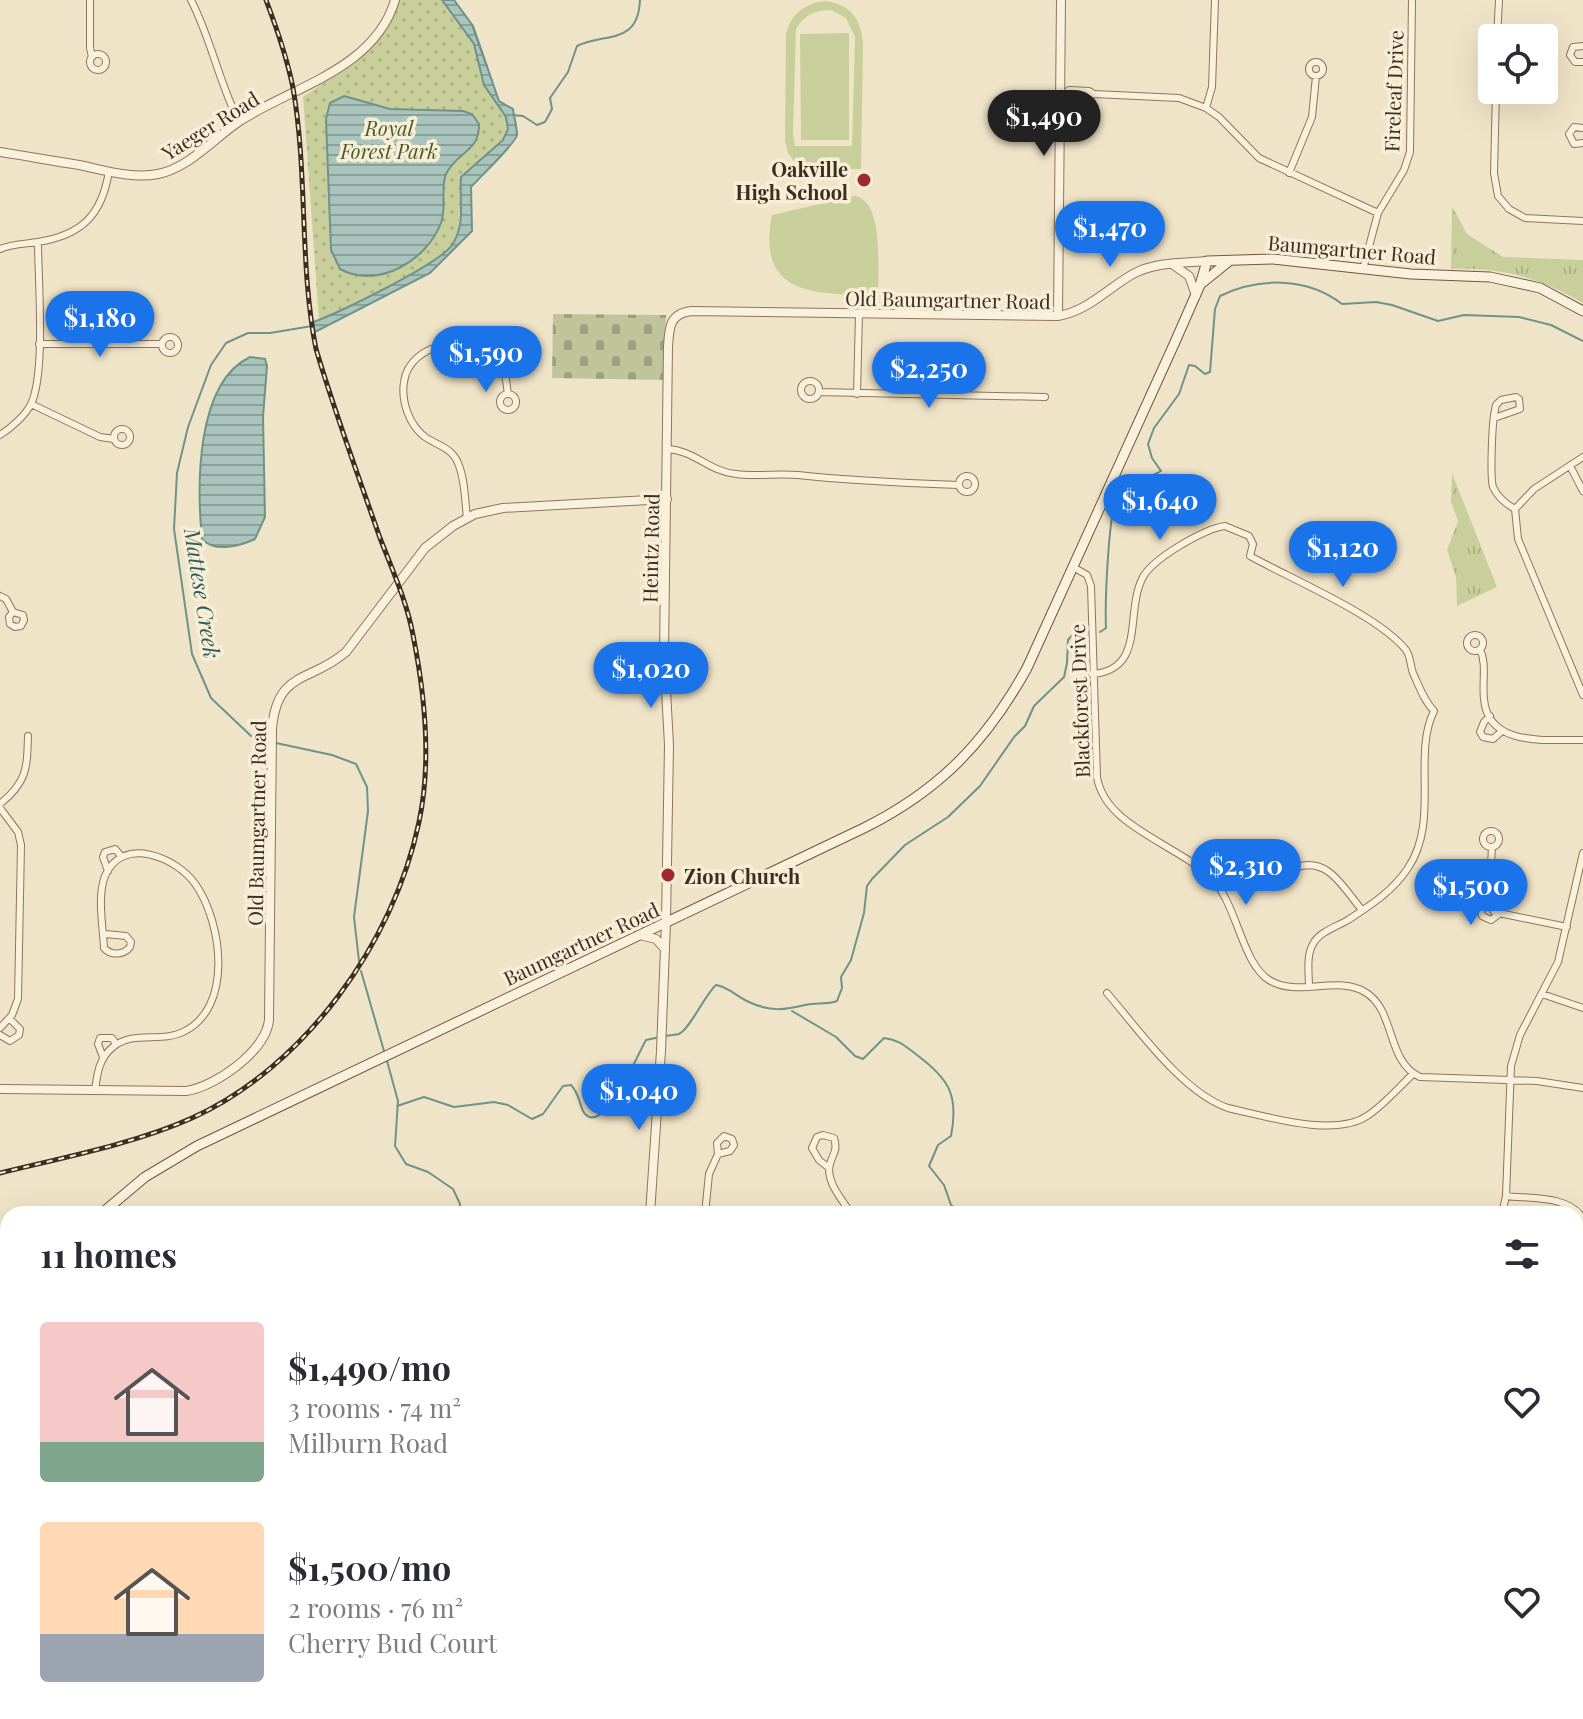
<!DOCTYPE html>
<html lang="en">
<head>
<meta charset="utf-8">
<style>
  body { margin:0; font-family:"Playfair Display",serif; background:#f7f7f7; color:#2b2b33; height:100vh; display:flex; flex-direction:column; font-size:30px; white-space:nowrap }
  * { box-sizing:border-box; margin:0 }
  p { font-size:26px; color:#7c7c81 }
  .icon { flex:none; width:44px; height:44px; fill:none; stroke:currentColor; stroke-width:2; stroke-linecap:round; stroke-linejoin:round }
  .map { position:relative; flex:1; overflow:hidden }
  .drawer { position:absolute; left:0px; top:1206px; width:1584px; height:514px; display:flex; flex-direction:column; background:#fff; border-radius:24px 24px 0 0; box-shadow:0 8px 32px #0002 }
  .drawer>* { flex:none }
  .controls { position:absolute; left:1478px; top:24px; display:grid; gap:16px }
  .controls a { display:grid; place-items:center; width:80px; height:80px; border-radius:8px; background:#fff; box-shadow:0 8px 32px #0002; font-size:40px }
  .price { position:absolute; translate:-50% -68px; padding:0 18px; border-radius:28px; background:#1a73e8; color:#fff; font-size:26px; line-height:52px; filter:drop-shadow(0 2px 4px #0008) }
  .price::after { content:''; position:absolute; left:50%; top:48px; width:24px; height:18px; margin-left:-12px; background:inherit; clip-path:polygon(0 0,100% 0,50% 100%) }
  .price.selected { background:#222; color:#fff }
  ul { padding:0; list-style:none }
  li { display:flex; align-items:center; gap:24px; height:200px; padding:0 40px }
  li span { display:grid; place-items:center; flex:none; width:224px; height:160px; border-radius:8px; color:#555 }
  li>.icon { margin-inline-start:auto }
  span .icon { width:96px; height:96px; fill:#fffc; stroke-width:1 }
  li b { font-size:34px }
  h2 { display:flex; justify-content:space-between; align-items:center; height:96px; padding:0 40px; font-size:34px }
  .map>svg:first-child { display:block }
  .grass { fill:url(#grass-tufts) }
  .cemetery { fill:url(#cemetery-stones) }
  .park { fill:url(#park-dots) }
  .pitch { fill:#c9cf9b; fill-rule:evenodd }
  .water { fill:url(#water-rules); stroke:#6f938a; stroke-width:2 }
  .lines { fill:none; stroke-linecap:round; stroke-linejoin:round }
  .stream { stroke:#6f938a; stroke-width:2 }
  .minor-casing { stroke:#8d765c; stroke-width:8 }
  .tertiary-casing { stroke:#8d765c; stroke-width:10 }
  .secondary-casing { stroke:#6f573f; stroke-width:11 }
  .minor { stroke:#faf1dc; stroke-width:6 }
  .tertiary { stroke:#faf1dc; stroke-width:8 }
  .secondary { stroke:#faf1dc; stroke-width:9 }
  .rail-casing { stroke:#3d2e20; stroke-width:5 }
  .rail { stroke:#f7eed8; stroke-width:2; stroke-dasharray:6; stroke-linecap:butt }
  .poi-dot { fill:#9e2a2b; stroke:#f7eed8; stroke-width:3 }
  .labels { text-anchor:middle; dominant-baseline:central; stroke-width:7; stroke-linejoin:round; paint-order:stroke }
  .street-label { font-size:20px; fill:#3d2e20; stroke:#f7eed8 }
  .park-label { font-size:20px; font-style:italic; fill:#4d5a26; stroke:#f7eed8 }
  .poi-label { font-size:20px; font-weight:bold; fill:#3d2e20; stroke:#f7eed8; text-anchor:end }
  .water-label { font-size:22px; font-style:italic; fill:#2f5d5a; stroke:#f7eed8 }
</style>
</head>
<body>
<div class="map">
<svg width="1583" height="1719" viewBox="0 0 1583 1719">
  <defs>
    <pattern id="grass-tufts" width="24" height="20" patternUnits="userSpaceOnUse" patternTransform="scale(2)"><rect width="24" height="20" fill="#c9cf9b"/><path d="M3 7l-1-3M5 7V3M7 7l1-3M15 17l-1-3M17 17v-4M19 17l1-3" fill="none" stroke="#aeb285"/></pattern>
    <pattern id="cemetery-stones" width="16" height="16" patternUnits="userSpaceOnUse" patternTransform="scale(2)"><rect width="16" height="16" fill="#bfc49a"/><path d="M2 7V4a2 2 0 0 1 4 0v3zM10 15v-3a2 2 0 0 1 4 0v3z" fill="#9ca07d"/></pattern>
    <pattern id="park-dots" width="8" height="8" patternUnits="userSpaceOnUse" patternTransform="scale(2)"><rect width="8" height="8" fill="#c9cf9b"/><path d="M2 2h.1M6 6h.1" fill="none" stroke="#aeb285" stroke-width="1.8" stroke-linecap="round"/></pattern>
    <pattern id="water-rules" width="6" height="5" patternUnits="userSpaceOnUse" patternTransform="scale(2)"><rect width="6" height="5" fill="#a9c4bc"/><path d="M0 2.5h6" fill="none" stroke="#8ba098"/></pattern>
  </defs>
  <rect width="100%" height="100%" fill="#f0e4c8"/>
  <path class="grass" d="M1452,206L1467,234L1503,257L1583,260V303C1539,278 1502,267 1451,269Z
    M1452,473L1497,587L1457,606L1456,577L1447,550L1458,521L1451,502Z"/>
  <path class="cemetery" d="M553,314L666,315L665,380L552,378Z"/>
  <path class="park" d="M398,0H442L474,44L484,85L506,117L508,129L504,140L475,167L468,169C457,197 462,219 455,247L422,269L319,320L303,97L352,64L387,30Z"/>
  <path class="pitch" d="M824,1C851,3 863,21 863,47L861,169H844L829,175L812,174L796,164L788,153L785,141L786,34C791,14 804,4 824,1ZM831,10L846,18L855,37L852,146H795L793,134L796,29C804,15 815,10 831,10Z
    M849,33V140H801L800,34Z
    M855,196C884,200 878,272 878,295C819,294 755,298 772,215Z"/>
  <path class="water" d="M442,0H454L473,26L499,101L513,109C514,117 517,127 517,135C516,143 480,177 471,187L472,231L430,273L313,333L311,323C338,313 438,265 452,245C466,225 459,199 461,177L503,140L508,129L506,117L484,85L474,44Z
    M344,96L390,109L463,111L472,114L479,124C480,152 456,152 446,174C440,188 447,207 441,223C427,260 378,290 340,269L331,250L326,119L330,103Z
    M250,357L265,359L267,366L263,417L265,517L255,539C240,546 215,553 202,539C197,488 195,383 250,357Z"/>
  <g class="lines">
    <path class="stream" d="M472,25L487,67
      M513,115L523,116L537,125L545,122L552,109L550,98L568,72L577,46C605,32 638,46 640,0
      M1100,632L1106,628C1105,606 1108,502 1120,489C1130,479 1149,479 1161,471L1152,458L1148,444L1154,428L1179,394L1189,365L1195,366L1205,374L1210,372L1215,309L1220,296C1259,277 1307,277 1342,304L1376,302L1392,305L1438,321L1464,315L1519,317L1551,325L1583,341
      M270,741L251,736L211,698L192,654L174,529L177,473L188,427L211,365L226,343L248,333H270L312,326
      M276,743L332,755L356,764L367,787L368,811L354,917L359,961
      M361,971L384,1051
      M792,1011L836,1037L855,1056L863,1059L884,1038C900,1040 905,1046 917,1055C949,1079 959,1095 951,1136L938,1145L929,1166L944,1185L951,1205L963,1214
      M666,1036C671,1035 675,1035 679,1034C690,1029 704,996 716,985C729,987 737,997 749,1002C770,1012 785,1010 805,1005C816,1002 827,1005 837,1001L842,988L841,977L851,960L864,913L867,886L872,879L905,845L948,817L980,786L1014,737L1025,726L1034,706L1064,677L1067,663L1068,640L1073,634L1083,633
      M387,1061L398,1101L395,1146L406,1164L428,1172L453,1189L460,1204L459,1214
      M397,1106L424,1097L454,1107L494,1102L508,1105L532,1119L543,1114L563,1086L571,1085C580,1094 580,1109 585,1114C605,1135 639,1051 646,1040L660,1037
      M190,1214L194,1211L225,1210L227,1214
      M1576,1359L1583,1355
      M1576,1641L1583,1649
      M27,1719L29,1712"/>
    <defs>
      <path id="minor" d="M90,0V48L92,57
        M191,0C211,39 219,82 239,122
        M1497,38L1499,0
        M1583,46L1573,47L1570,55L1575,62H1583
        M90 62a8 8 0 1 1 16 0a8 8 0 1 1-16 0Z
        M1309 69a7 7 0 1 1 14 0a7 7 0 1 1-14 0Z
        M1496,90L1494,173L1498,196L1509,209L1525,218L1583,221
        M1061,94C1070,99 1085,101 1094,94L1179,98L1206,108L1219,117L1259,158L1378,213
        M1064,94L1069,90L1089,91L1094,94
        M1206,108L1212,87L1215,0
        M1583,128L1574,127L1569,134L1574,144L1583,143
        M1289,173L1312,117L1316,76
        M0,249C12,244 25,244 38,242C82,235 102,215 109,171
        M1363,269L1378,213L1404,170L1410,152L1412,0
        M162 345a8 8 0 1 1 16 0a8 8 0 1 1-16 0Z
        M39,344H162
        M801 390a9 9 0 1 1 18 0a9 9 0 1 1-18 0Z
        M819,392L1045,397
        M500 402a8 8 0 1 1 16 0a8 8 0 1 1-16 0Z
        M857,394L859,314
        M31,404L100,437L114,439
        M1494,418L1520,409L1519,399L1516,397L1501,400C1496,405 1496,403 1495,410C1492,422 1490,477 1493,487C1497,496 1506,504 1515,509
        M114 437a8 8 0 1 1 16 0a8 8 0 1 1-16 0Z
        M0,435C11,428 25,416 31,404C46,373 38,279 38,242
        M667,449C694,450 710,472 736,474C756,477 777,473 798,475C852,481 905,483 959,485
        M1583,457L1534,489L1515,509L1518,539L1583,695
        M1570,466L1583,491
        M959 484a8 8 0 1 1 16 0a8 8 0 1 1-16 0Z
        M467,518C465,501 465,479 458,463C452,448 437,445 425,437C409,425 401,401 404,382C409,342 474,331 498,359C506,369 506,382 508,394
        M1073,567L1087,575L1091,586L1097,777C1105,828 1181,845 1213,880C1237,905 1242,963 1269,980C1298,998 1337,975 1365,992C1396,1010 1386,1062 1420,1077L1537,1081L1583,1088
        M0,596L6,599L13,612L23,615L24,620L21,626L15,627L10,624L9,617L13,612
        M1467 643a8 8 0 1 1 16 0a8 8 0 1 1-16 0Z
        M1480,649C1487,664 1482,682 1484,699C1488,748 1548,739 1583,740
        M1092,674C1146,670 1125,614 1142,579C1151,559 1204,529 1225,526L1249,536L1253,544L1250,556C1291,579 1378,615 1406,650C1411,657 1410,665 1413,673C1419,686 1424,701 1434,711C1412,755 1440,821 1408,868C1393,891 1371,905 1348,920C1336,927 1319,932 1313,944C1306,956 1309,973 1309,987
        M1490,716L1484,722L1480,732L1483,737L1493,739L1502,731
        M0,804C27,782 27,769 28,736
        M0,808L18,832L21,845L18,999L12,1015L0,1028
        M1483 839a8 8 0 1 1 16 0a8 8 0 1 1-16 0Z
        M1492,847L1489,901L1494,912L1567,927
        M1297,867C1329,857 1343,888 1362,910
        M108,871L103,857L105,852L115,849L122,857
        M1489,902L1481,911L1482,916L1491,920L1499,914
        M1107,993C1138,1029 1183,1093 1228,1108C1265,1116 1334,1138 1367,1116C1384,1105 1398,1088 1413,1074
        M1542,994L1583,1008
        M0,1035L10,1041L19,1035L20,1029L10,1019
        M103,1057L98,1044L100,1038H112L116,1044
        M95,1091C97,1074 99,1058 113,1047C133,1030 161,1043 183,1032C234,1008 222,923 196,885C177,857 122,835 105,876C97,896 103,927 104,948C111,956 124,955 130,947L131,942L126,936L105,934
        M829,1168L819,1160L812,1148L817,1137L823,1135L834,1138C838,1151 833,1153 830,1164C825,1182 843,1200 851,1214
        M1506,1196C1530,1199 1570,1195 1583,1219
        M705,1214L709,1174L718,1154L717,1143L724,1136L732,1139L734,1145L730,1151L718,1154
        M1502,1214L1506,1196L1511,1066L1520,1035L1558,962L1583,853
        M357,1712L370,1719
        M595,1712L638,1715
        M1221,1712L1230,1719
        M1506,1712L1515,1719
        M432,1719L434,1712
        M672,1719L679,1717L684,1719
        M1358,1719V1712"/>
      <path id="tertiary" d="M0,152C26,156 53,161 79,165C104,170 132,179 158,174C189,168 214,138 240,121C292,87 375,69 395,0
        M1172,264L1189,276L1196,295
        M1058,316L1061,0
        M640,935L656,939L665,949
        M0,1089L186,1091C215,1087 266,1051 269,1020L272,729C277,670 310,683 346,652L425,548L453,526L475,514L503,508L667,499
        M650,1214L661,1051L666,922L669,745L664,654L668,347C669,327 670,313 692,311L1058,316C1088,311 1108,288 1133,274C1155,262 1183,263 1207,261
        M638,1719V1712"/>
      <path id="secondary" d="M1202,283L1228,262
        M101,1214L145,1177L197,1146L864,828C940,790 986,742 1027,668L1175,342L1200,285L1207,261L1273,259L1411,274L1490,277L1540,288L1583,311
        M0,1339L8,1328"/>
    </defs>
    <use href="#minor" class="minor-casing"/>
    <use href="#tertiary" class="tertiary-casing"/>
    <use href="#secondary" class="secondary-casing"/>
    <use href="#minor" class="minor"/>
    <use href="#tertiary" class="tertiary"/>
    <use href="#secondary" class="secondary"/>
    <defs>
      <path id="rail" d="M0,1173C61,1158 134,1144 192,1118C305,1067 394,942 419,822C432,761 425,695 413,635C407,602 392,569 380,538C358,475 335,413 316,349C299,263 308,174 293,88C287,57 277,29 266,0"/>
    </defs>
    <use href="#rail" class="rail-casing"/>
    <use href="#rail" class="rail"/>
  </g>
  <g class="poi-dot">
    <circle cx="864" cy="180" r="8"/>
    <circle cx="668" cy="875" r="8"/>
  </g>
  <g class="labels">
    <g class="street-label">
      <text transform="translate(1393 91) rotate(-88)">Fireleaf Drive</text>
      <text transform="translate(210 125) rotate(-32)">Yaeger Road</text>
      <text transform="translate(1352 249) rotate(5)">Baumgartner Road</text>
      <text transform="translate(948 299) rotate(1)">Old Baumgartner Road</text>
      <text transform="translate(650 548) rotate(-89)">Heintz Road</text>
      <text transform="translate(1079 701) rotate(-92)">Blackforest Drive</text>
      <text transform="translate(256 823) rotate(-89)">Old Baumgartner Road</text>
      <text transform="translate(581 943) rotate(-25)">Baumgartner Road</text>
    </g>
    <g class="park-label">
      <text x="389" y="127">Royal<tspan x="389" dy="23">Forest Park</tspan></text>
    </g>
    <g class="poi-label">
      <text x="848" y="168">Oakville<tspan x="848" dy="23">High School</tspan></text>
      <text x="684" y="875" text-anchor="start">Zion Church</text>
    </g>
    <g class="water-label">
      <text transform="translate(203 593) rotate(81)">Mattese Creek</text>
    </g>
  </g>
</svg>
<div class="controls">
<a><svg class="icon" aria-label="locate" viewBox="0 0 24 24"><circle cx="12" cy="12" r="6"/><path d="M12 2v4M12 18v4M2 12h4M18 12h4"/></svg></a>
</div>
<b class="price selected" style="left:1044px;top:158px">$1,490</b>
<b class="price" style="left:1110px;top:269px">$1,470</b>
<b class="price" style="left:100px;top:359px">$1,180</b>
<b class="price" style="left:486px;top:394px">$1,590</b>
<b class="price" style="left:929px;top:410px">$2,250</b>
<b class="price" style="left:1160px;top:542px">$1,640</b>
<b class="price" style="left:1343px;top:589px">$1,120</b>
<b class="price" style="left:651px;top:710px">$1,020</b>
<b class="price" style="left:1246px;top:907px">$2,310</b>
<b class="price" style="left:1471px;top:927px">$1,500</b>
<b class="price" style="left:639px;top:1132px">$1,040</b>
<section class="drawer">
<h2>11 homes<svg class="icon" aria-label="filters" viewBox="0 0 24 24"><path d="M4 7h16M4 17h16"/><circle cx="9" cy="7" r="2"/><circle cx="15" cy="17" r="2"/></svg></h2>
<ul>
<li><span style="background:linear-gradient(#f6c9c9 75%,#7fa58c 0)"><svg class="icon" aria-label="home" viewBox="0 0 24 24"><path d="M3 11l9-7 9 7M6 9v11h12V9"/></svg></span><div><b>$1,490/mo</b><p>3 rooms · 74 m²</p><p>Milburn Road</p></div><svg class="icon" aria-label="heart" viewBox="0 0 24 24"><path d="M12 20l-8-8c-3-5 5-10 8-4 3-6 11-1 8 4z"/></svg></li>
<li><span style="background:linear-gradient(#ffd9b3 70%,#9aa5b1 0)"><svg class="icon" aria-label="home" viewBox="0 0 24 24"><path d="M3 11l9-7 9 7M6 9v11h12V9"/></svg></span><div><b>$1,500/mo</b><p>2 rooms · 76 m²</p><p>Cherry Bud Court</p></div><svg class="icon" aria-label="heart" viewBox="0 0 24 24"><path d="M12 20l-8-8c-3-5 5-10 8-4 3-6 11-1 8 4z"/></svg></li>
</ul>
</section>
</div>
</body>
</html>
